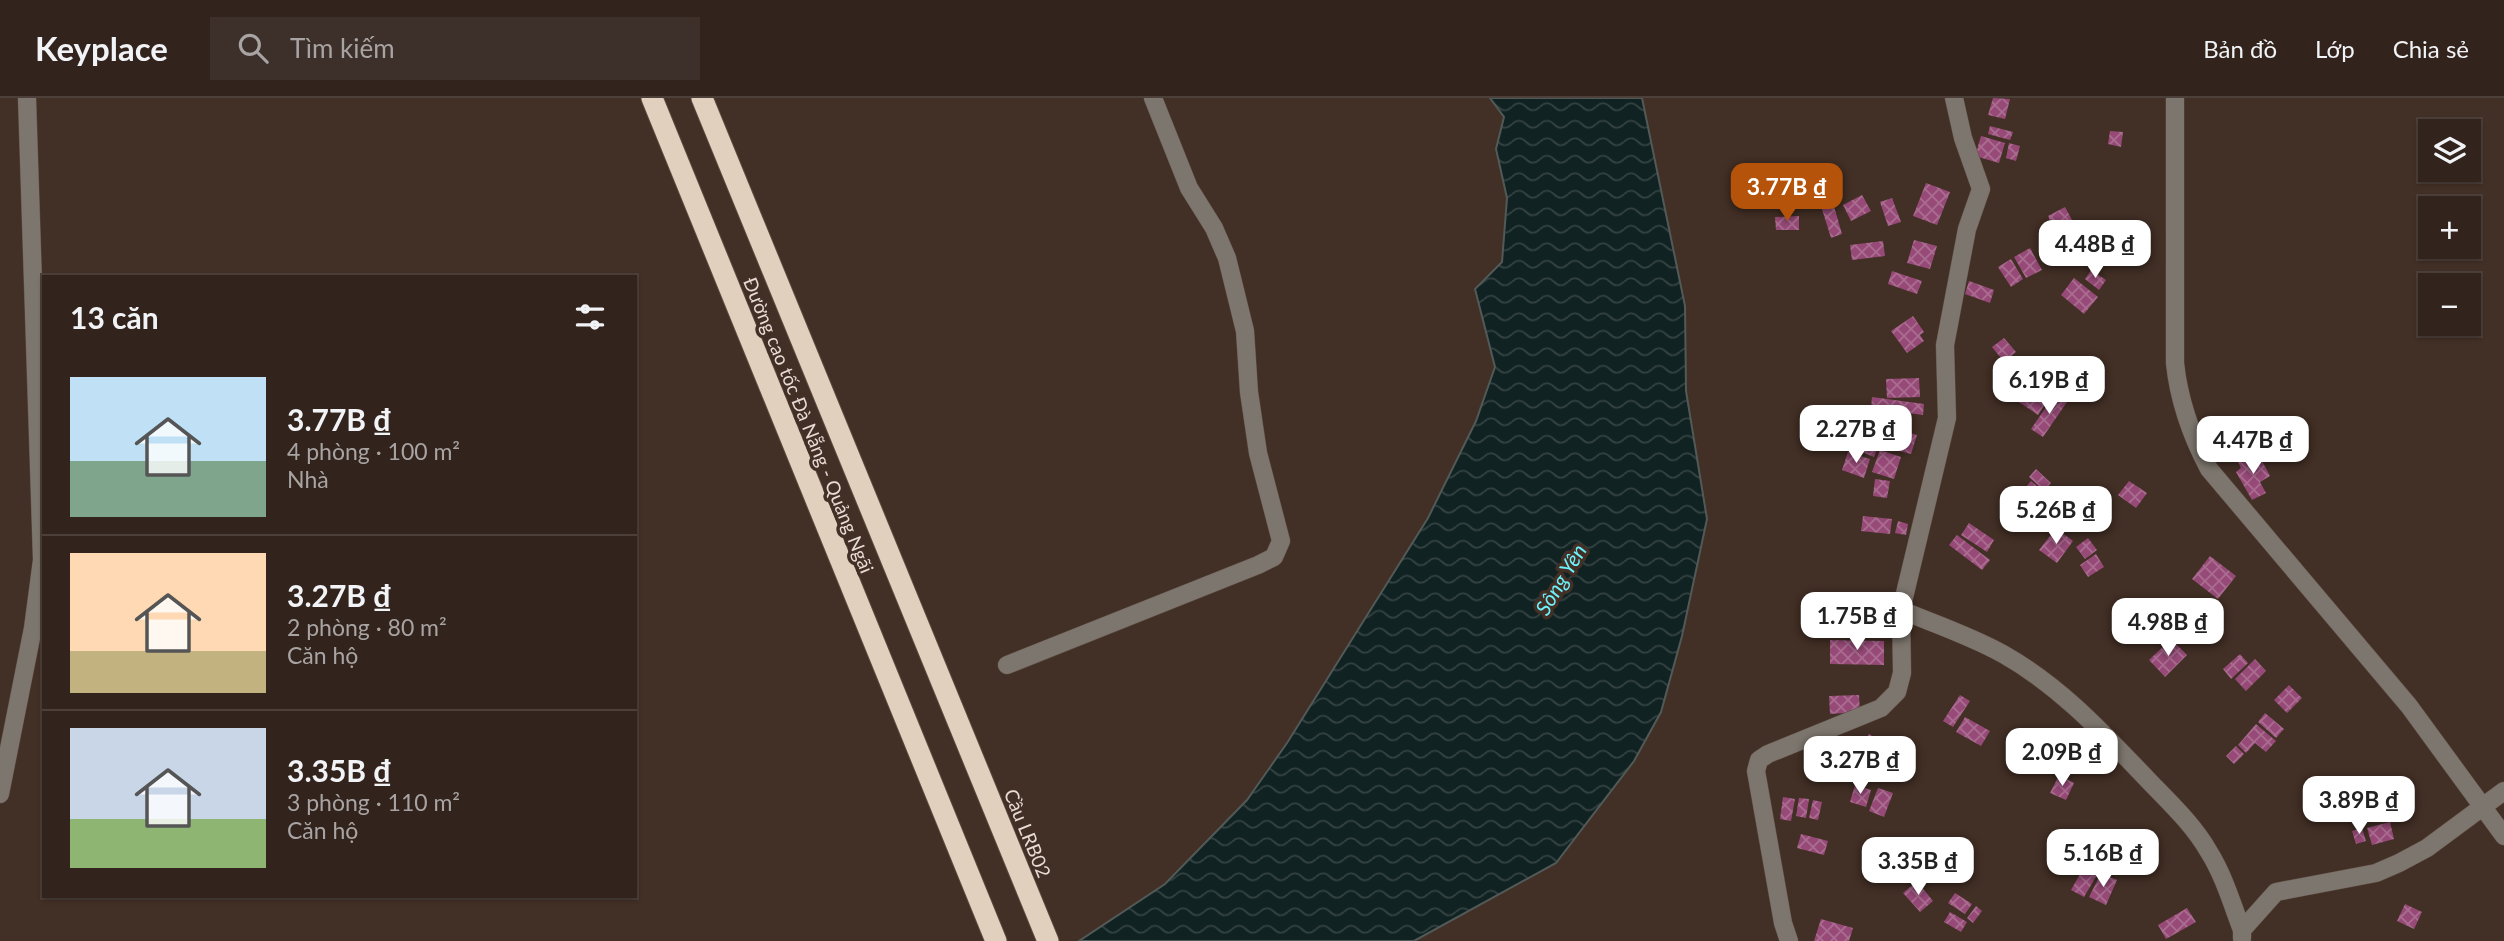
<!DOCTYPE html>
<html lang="vi">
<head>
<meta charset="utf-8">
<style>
  body { margin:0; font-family:Lato,sans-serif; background:#3d2f29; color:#f1f3f6; height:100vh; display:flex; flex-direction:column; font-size:26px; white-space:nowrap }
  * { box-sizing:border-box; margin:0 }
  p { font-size:23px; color:#a8a4a3 }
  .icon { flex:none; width:38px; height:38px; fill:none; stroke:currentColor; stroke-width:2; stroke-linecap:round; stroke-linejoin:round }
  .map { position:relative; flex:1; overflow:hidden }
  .side { position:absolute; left:42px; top:177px; width:595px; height:623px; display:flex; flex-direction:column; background:#32231c; border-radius:0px; box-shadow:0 2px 5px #0004,0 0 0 2px #4d403b }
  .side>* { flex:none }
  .controls { position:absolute; left:2418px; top:21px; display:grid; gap:14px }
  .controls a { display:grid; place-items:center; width:63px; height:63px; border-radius:0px; background:#32231c; box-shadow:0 2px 5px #0004,0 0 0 2px #4d403b; font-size:35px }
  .price { position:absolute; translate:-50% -60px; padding:0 16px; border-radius:14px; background:#fff; color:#222; font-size:23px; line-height:46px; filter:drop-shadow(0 2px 4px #0008) }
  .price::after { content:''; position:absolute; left:50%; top:42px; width:21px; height:16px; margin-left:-10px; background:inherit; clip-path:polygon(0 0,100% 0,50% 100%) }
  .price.on { background:#b45309; color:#fff }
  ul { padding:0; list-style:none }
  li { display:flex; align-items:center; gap:21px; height:175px; padding:0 28px }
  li+li { border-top:2px solid #4d403b }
  li span { display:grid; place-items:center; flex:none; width:196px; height:140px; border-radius:0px; color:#555 }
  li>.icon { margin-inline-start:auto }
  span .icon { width:84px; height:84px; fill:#fffc; stroke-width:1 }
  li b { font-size:30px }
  h2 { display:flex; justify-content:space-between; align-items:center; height:84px; padding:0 28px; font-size:30px }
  header { display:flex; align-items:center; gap:42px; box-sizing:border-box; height:98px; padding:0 35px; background:#32231c; border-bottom:2px solid #4d403b }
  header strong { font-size:33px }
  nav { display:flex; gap:38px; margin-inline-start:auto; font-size:24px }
  .search { width:490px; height:63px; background:#3d2f29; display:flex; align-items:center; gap:18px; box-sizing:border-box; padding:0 24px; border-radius:0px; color:#a8a4a3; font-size:26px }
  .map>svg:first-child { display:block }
  .water { fill:url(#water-waves); stroke:#525a58; stroke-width:2 }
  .building { fill:url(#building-cross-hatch) }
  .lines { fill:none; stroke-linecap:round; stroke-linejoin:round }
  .minor-casing { stroke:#5d4b41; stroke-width:19 }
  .highway-casing { stroke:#5d4b41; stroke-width:23 }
  .minor { stroke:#7d766e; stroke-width:18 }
  .highway { stroke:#e1d0bd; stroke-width:21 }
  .labels { text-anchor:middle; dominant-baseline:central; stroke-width:7; stroke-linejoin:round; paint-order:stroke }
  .street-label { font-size:19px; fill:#e8dcd5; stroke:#422f25 }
  .water-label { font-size:21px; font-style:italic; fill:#6cf2fc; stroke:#422f25 }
</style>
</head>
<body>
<header>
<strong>Keyplace</strong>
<div class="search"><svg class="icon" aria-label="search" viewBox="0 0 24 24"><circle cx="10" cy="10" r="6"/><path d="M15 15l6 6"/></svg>Tìm kiếm</div>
<nav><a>Bản đồ</a><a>Lớp</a><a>Chia sẻ</a></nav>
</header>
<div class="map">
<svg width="2504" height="843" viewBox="0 0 2504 843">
  <defs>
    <pattern id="water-waves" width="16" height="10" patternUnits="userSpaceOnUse" patternTransform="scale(1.75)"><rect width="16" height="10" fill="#112223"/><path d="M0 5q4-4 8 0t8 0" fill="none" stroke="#344242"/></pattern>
    <pattern id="building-cross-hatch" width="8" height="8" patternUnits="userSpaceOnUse" patternTransform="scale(1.75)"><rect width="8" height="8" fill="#974a78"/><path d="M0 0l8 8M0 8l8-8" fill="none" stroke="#aa6c90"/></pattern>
  </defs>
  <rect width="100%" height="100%" fill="#422f25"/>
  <path class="water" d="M1490,0H1642L1685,208L1686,293L1707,421L1682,538L1661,614L1634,663L1556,765L1414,843H1079L1165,786L1247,702L1287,645L1428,420L1476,323L1495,269L1475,191L1502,164L1507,100L1496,51L1504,19Z"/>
  <path class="building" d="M1993,0L2010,1L2005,21L1988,17Z
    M1990,28L2013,34L2010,42L1988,36Z
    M2110,33L2123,34L2121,49L2108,46Z
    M1981,38L2005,45L1999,65L1975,58Z
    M2009,45L2020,48L2016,63L2006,60Z
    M1926,85L1950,94L1937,127L1913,118Z
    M1862,97L1871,113L1851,123L1843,107Z
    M1892,100L1901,124L1888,128L1880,104Z
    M1833,105L1842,136L1831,140L1821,108Z
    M2065,109L2072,122L2054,131L2048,118Z
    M1799,118V132H1776L1775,119Z
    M1914,142L1937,148L1930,171L1907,165Z
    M1883,143L1885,158L1852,162L1850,147Z
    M2030,150L2042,172L2026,180L2014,159Z
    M2011,161L2023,181L2011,189L1998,169Z
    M2091,172L2106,182L2099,192L2085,181Z
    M1892,173L1922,183L1917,196L1888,186Z
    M2074,180L2098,199L2084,216L2061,197Z
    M1969,183L1994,192L1990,205L1965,196Z
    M1913,218L1924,234L1920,237L1924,243L1907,255L1891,233Z
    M2004,240L2016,254L2004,264L1992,249Z
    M1919,280L1920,299L1887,300L1886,281Z
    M2030,286L2050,299L2038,317L2019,304Z
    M2055,296L2067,304L2043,339L2031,331Z
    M1872,299L1924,306L1923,317L1871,310Z
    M1897,331L1917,337L1911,356L1892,351Z
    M1863,343L1878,348L1874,359L1859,353Z
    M1880,352L1901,359L1894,381L1872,374Z
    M1848,354L1870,361L1864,380L1842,372Z
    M2245,357L2250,365L2260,359L2270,378L2260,384L2266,395L2252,402L2236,374L2241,370L2237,362Z
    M2036,371L2051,385L2044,393L2029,379Z
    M1875,381L1890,383L1887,400L1873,398Z
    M2031,383L2044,394L2033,405L2021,395Z
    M2129,383L2147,395L2136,410L2118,397Z
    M2046,393L2053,399L2042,412L2035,406Z
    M2017,400L2031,418L2016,429L2002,412Z
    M1863,418L1892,421L1890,436L1861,433Z
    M1898,423L1908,426L1906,437L1895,435Z
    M1969,425L1994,442L1987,454L1961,437Z
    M2056,430L2073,443L2057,465L2039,452Z
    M1957,437L1990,462L1982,472L1949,447Z
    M2088,440L2097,452L2085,461L2076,449Z
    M2096,456L2104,469L2088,479L2080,467Z
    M2210,458L2236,478L2218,501L2192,481Z
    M1875,515L1873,529L1828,528V516Z
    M2171,541L2187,557L2165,579L2149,562Z
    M1830,542L1884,543V567L1830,566Z
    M2240,556L2248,565L2231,581L2223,571Z
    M2255,561L2266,573L2246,593L2235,581Z
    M2289,587L2302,600L2287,615L2274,602Z
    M1859,597L1860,614L1830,616L1829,598Z
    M1960,597L1970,603L1953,629L1943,623Z
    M2265,615L2284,631L2276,640L2258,624Z
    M1965,619L1990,633L1981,648L1956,634Z
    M2256,626L2276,643L2266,654L2255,645L2246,655L2238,647Z
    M1869,636L1886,646L1870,671L1843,654L1849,643L1861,650Z
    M2236,648L2244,656L2234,666L2226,658Z
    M2059,677L2074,685L2066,702L2050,695Z
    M1855,687L1871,692L1866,709L1850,704Z
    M1878,690L1893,695L1884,719L1869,713Z
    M1783,699L1795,701L1791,723L1780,721Z
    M1799,700L1809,701L1806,720L1796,718Z
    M1813,702L1822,704L1818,722L1809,720Z
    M2390,724L2394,741L2372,747L2367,730Z
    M2362,730L2366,743L2356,746L2352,733Z
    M1801,736L1828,743L1824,757L1797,750Z
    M2084,769L2097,777L2084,799L2071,792Z
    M2101,775L2117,782L2106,807L2089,799Z
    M1917,783L1933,803L1920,814L1903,795Z
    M1955,795L1972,806L1965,816L1948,805Z
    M2405,806L2422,814L2414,831L2397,823Z
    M1976,808L1982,813L1973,825L1967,820Z
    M2187,810L2196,824L2166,841L2158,827Z
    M1950,814L1967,824L1961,834L1944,824Z
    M1821,821L1853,830L1849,843H1814Z"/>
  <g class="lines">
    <defs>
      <path id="minor" d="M2175,0V265C2179,304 2191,337 2209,371L2409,608L2504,738
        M1901,512C1935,526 1971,538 2003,556C2060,588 2103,635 2147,681C2169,704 2193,726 2209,754C2224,778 2232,806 2242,832
        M1007,567L1258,467L1274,459L1281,443L1258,355L1249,294L1245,233L1227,160L1214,130L1189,90L1153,0
        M0,696L33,530L42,462L27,0
        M2242,840V832L2276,794L2376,775L2399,765L2427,750L2504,693
        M1789,843L1783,825L1756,673L1759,662L1768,656L1881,610L1897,594L1902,575L1901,512L1947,320L1945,247L1967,131L1981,91L1963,40L1954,0"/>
      <path id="highway" d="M652,0L996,843
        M702,0L1048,843"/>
    </defs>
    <use href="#minor" class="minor-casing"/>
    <use href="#highway" class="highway-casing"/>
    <use href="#minor" class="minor"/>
    <use href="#highway" class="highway"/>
  </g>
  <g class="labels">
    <g class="street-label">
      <text transform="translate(809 327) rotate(68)">Đường cao tốc Đà Nẵng - Quảng Ngãi</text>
      <text transform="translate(1028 735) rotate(68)">Cầu LRB02</text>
    </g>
    <g class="water-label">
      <text transform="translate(1560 481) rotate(-59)">Sông Yên</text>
    </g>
  </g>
</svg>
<div class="controls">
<a><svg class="icon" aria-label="layers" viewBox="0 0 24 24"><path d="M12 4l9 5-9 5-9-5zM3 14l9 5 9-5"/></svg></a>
<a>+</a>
<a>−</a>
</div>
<b class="price on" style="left:1787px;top:125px">3.77B ₫</b>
<b class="price" style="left:2095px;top:182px">4.48B ₫</b>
<b class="price" style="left:2049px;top:318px">6.19B ₫</b>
<b class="price" style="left:1856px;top:367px">2.27B ₫</b>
<b class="price" style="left:2253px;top:378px">4.47B ₫</b>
<b class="price" style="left:2056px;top:448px">5.26B ₫</b>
<b class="price" style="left:1857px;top:554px">1.75B ₫</b>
<b class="price" style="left:2168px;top:560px">4.98B ₫</b>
<b class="price" style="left:2062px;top:690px">2.09B ₫</b>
<b class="price" style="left:1860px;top:698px">3.27B ₫</b>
<b class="price" style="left:2359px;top:738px">3.89B ₫</b>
<b class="price" style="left:2103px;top:791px">5.16B ₫</b>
<b class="price" style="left:1918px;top:799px">3.35B ₫</b>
<section class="side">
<h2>13 căn<svg class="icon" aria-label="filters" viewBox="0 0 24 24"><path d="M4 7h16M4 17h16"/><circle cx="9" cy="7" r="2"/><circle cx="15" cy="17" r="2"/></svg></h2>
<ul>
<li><span style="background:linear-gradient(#bfe0f5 60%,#7fa58c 0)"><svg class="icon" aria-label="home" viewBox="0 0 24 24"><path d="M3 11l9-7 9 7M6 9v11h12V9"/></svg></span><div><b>3.77B ₫</b><p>4 phòng · 100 m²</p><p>Nhà</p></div></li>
<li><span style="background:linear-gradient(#ffd9b3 70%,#c2b280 0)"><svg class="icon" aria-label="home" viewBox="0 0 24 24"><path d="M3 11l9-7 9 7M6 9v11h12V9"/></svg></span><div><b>3.27B ₫</b><p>2 phòng · 80 m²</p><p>Căn hộ</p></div></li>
<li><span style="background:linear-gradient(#c9d6e8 65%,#8fb573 0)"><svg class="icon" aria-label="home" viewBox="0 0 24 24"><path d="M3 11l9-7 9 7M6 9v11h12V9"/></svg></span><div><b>3.35B ₫</b><p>3 phòng · 110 m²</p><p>Căn hộ</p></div></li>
</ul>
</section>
</div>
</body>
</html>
